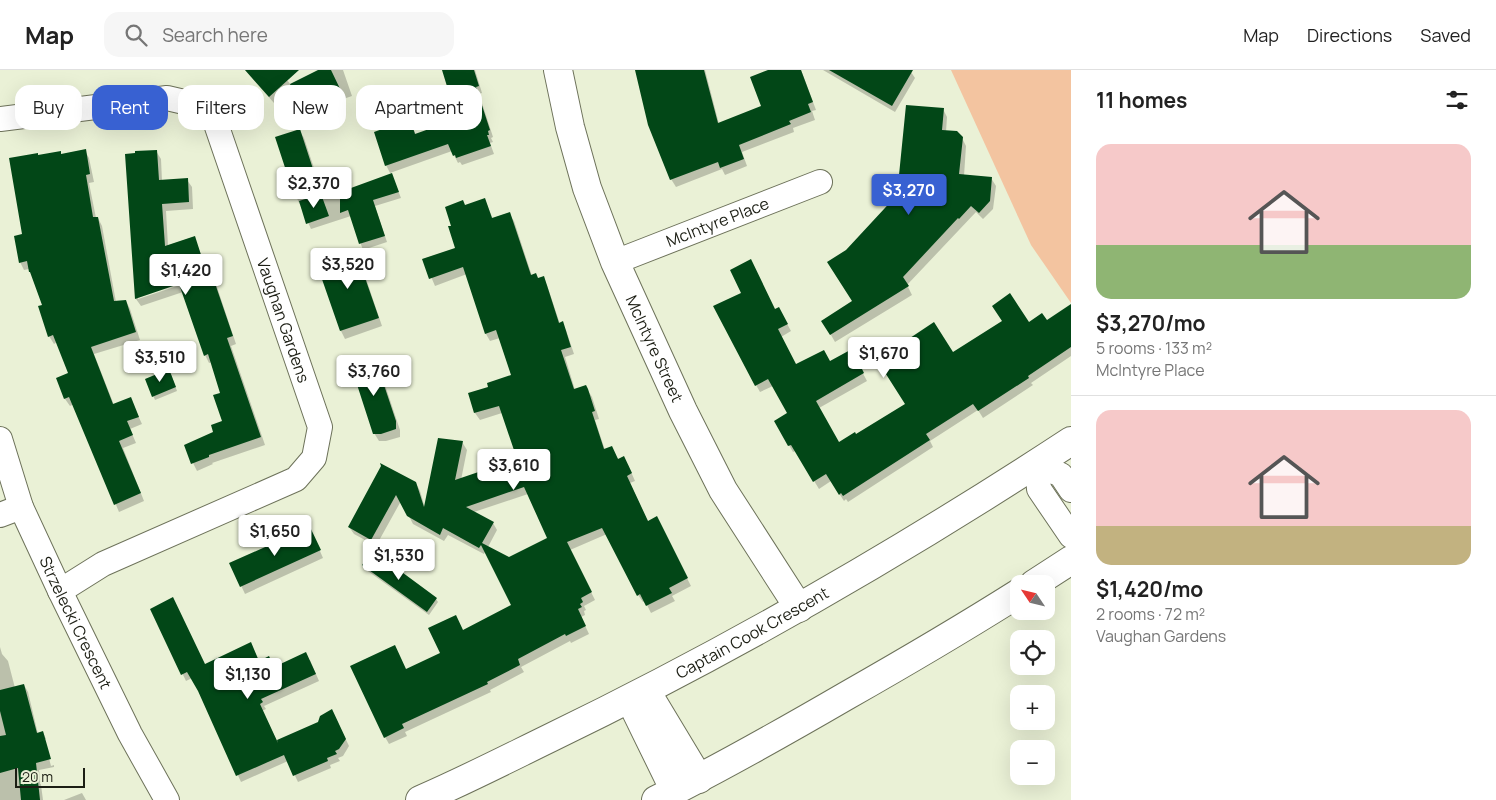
<!DOCTYPE html>
<html lang="en">
<head>
<meta charset="utf-8">
<style>
  body { margin:0; font-family:Manrope,sans-serif; background:#f6f6f6; color:#222; height:100vh; display:flex; flex-direction:column; font-size:19px; white-space:nowrap }
  * { box-sizing:border-box; margin:0 }
  p { font-size:16px; color:#767676 }
  .icon { flex:none; width:28px; height:28px; fill:none; stroke:currentColor; stroke-width:2; stroke-linecap:round; stroke-linejoin:round }
  .map { position:relative; flex:1; overflow:hidden }
  .side { display:flex; flex-direction:column; background:#fff; width:425px }
  .side>* { flex:none }
  .hud { position:absolute; left:15px; top:15px; width:475px; height:45px; display:flex; gap:10px }
  .needle { width:32px; rotate:305deg }
  .fabs { position:absolute; left:1010px; top:505px; display:grid; gap:10px }
  .fabs a { display:grid; place-items:center; width:45px; height:45px; border-radius:10px; background:#fff; box-shadow:0 5px 20px #0002; font-size:25px }
  .scale { position:absolute; left:15px; bottom:12px; width:70px; box-sizing:border-box; padding-left:5px; border:2px solid #1c1e14; border-top:0; font-size:14px; line-height:18px; white-space:nowrap; color:#1c1e14; -webkit-text-stroke:4px #eaf1d6; paint-order:stroke }
  .price { position:absolute; translate:-50% -42px; padding:0 11px; border-radius:5px; background:#fff; color:#222; font-size:16px; line-height:32px; filter:drop-shadow(0 1px 2px #0008) }
  .price::after { content:''; position:absolute; left:50%; top:30px; width:15px; height:11px; margin-left:-8px; background:inherit; clip-path:polygon(0 0,100% 0,50% 100%) }
  .price.current { background:#3861d2; color:#fff }
  ul { padding:0; list-style:none }
  li { display:grid; align-content:center; gap:10px; height:265px; padding:0 25px }
  li+li { border-top:1px solid #e0e0e0 }
  li span { display:grid; place-items:center; height:155px; border-radius:15px; color:#555 }
  li>.icon { margin-inline-start:auto }
  span .icon { width:90px; height:90px; fill:#fffc; stroke-width:1 }
  li b { font-size:21px }
  h2 { display:flex; justify-content:space-between; align-items:center; height:60px; padding:0 25px; font-size:21px }
  .chip { padding:0 18px; border-radius:15px; background:#fff; box-shadow:0 5px 20px #0002; font-size:18px; line-height:45px }
  .chip.current { background:#3861d2; color:#fff }
  header { display:flex; align-items:center; gap:30px; box-sizing:border-box; height:70px; padding:0 25px; background:#fff; border-bottom:1px solid #e0e0e0 }
  header strong { font-size:24px }
  nav { display:flex; gap:28px; margin-inline-start:auto; font-size:18px }
  .search { width:350px; height:45px; background:#f6f6f6; display:flex; align-items:center; gap:12px; box-sizing:border-box; padding:0 18px; border-radius:15px; color:#767676; font-size:19px }
  main { display:flex; flex:1; min-height:0 }
  .map>svg:first-child { display:block }
  .green { fill:#f3c4a0 }
  .shadow { fill:#0003; fill-rule:evenodd }
  .building { fill:#024717; fill-rule:evenodd }
  .lines { fill:none; stroke-linecap:round; stroke-linejoin:round }
  .street-casing { stroke:#6d725a; stroke-width:26 }
  .secondary-casing { stroke:#6d725a; stroke-width:30 }
  .street { stroke:#fff; stroke-width:24 }
  .secondary { stroke:#fff; stroke-width:28 }
  .labels { text-anchor:middle; dominant-baseline:central; stroke-width:5; stroke-linejoin:round; paint-order:stroke }
  .street-label { font-size:16px; fill:#1c1e14; stroke:#eaf1d6 }
</style>
</head>
<body>
<header>
<strong>Map</strong>
<div class="search"><svg class="icon" aria-label="search" viewBox="0 0 24 24"><circle cx="10" cy="10" r="6"/><path d="M15 15l6 6"/></svg>Search here</div>
<nav><a>Map</a><a>Directions</a><a>Saved</a></nav>
</header>
<main>
<div class="map">
<svg width="1071" height="730" viewBox="0 0 1071 730">
  <rect width="100%" height="100%" fill="#eaf1d6"/>
  <path class="green" d="M951,0H1071V233L1031,175Z"/>
  <path class="shadow" d="M245,0H279L291,15L321,0H343L352,26L326,35L330,45L307,54L293,16L274,33Z
    M443,0H475L482,23L479,24L493,67L491,68L493,72L490,73L494,84L462,95L460,92L458,93L452,81L390,103L386,95L410,51L416,65L459,50Z
    M636,0H705L719,54L762,37L772,0H801L816,40L812,41L815,50L793,58L794,62L742,82L747,96L725,105L722,99L676,117L671,109Z
    M823,0H908L911,2L915,8L895,42Z
    M943,39L947,47L946,62L962,68L966,76L964,106L991,108L996,116L993,139L983,149L976,142L907,215L912,225L835,272L823,251L853,232L847,181L899,125Z
    M299,60L304,68L324,128L392,105L401,128L375,136L387,172L363,180L351,146L311,159L295,124Z
    M85,81L89,88L94,112L89,113L96,148H98L102,156L116,232L126,231L130,239L140,270L94,284L114,335L130,328L142,354L130,359L136,373L123,378L144,431L119,442L74,334L70,336L65,329L58,309L70,304L57,272L54,274L49,266L43,236L34,209L29,199L24,200L20,192L38,86L60,82L62,85Z
    M156,81L161,89L162,111L187,110L192,117L193,139L166,141L168,176L194,167L203,189H205L210,196L236,274L231,276L265,375L212,393L213,394L197,401L193,393L223,351L222,323L212,292L209,293L205,285L183,222L141,236L136,229L126,85ZM185,211L186,213L138,229V227Z
    M485,130L493,149L509,144L514,151L532,206L539,209L543,208L547,215L560,254L562,253L566,260L574,284L565,287L575,320L587,319L592,327L599,349L595,350L605,380L628,395L635,411L630,413L648,452L660,455L691,516L672,526L675,531L651,543L645,531L643,532L638,525L607,464L570,480L595,530L584,536L586,540L584,541L585,545L581,547L589,564L571,573L570,571L521,597L524,602L490,620L491,622L405,662L407,666L389,674L385,667L406,600L442,584L463,561L513,536L485,482L484,484L448,465L444,471L413,454L401,431L376,476L354,464L349,457L383,396L416,413L420,421L425,438L462,372L467,380L461,410L519,390L502,343L480,350L475,343L469,324L490,318L512,306L500,268L490,271L486,264L467,204L435,216L424,190L457,179L453,157L465,136ZM528,424L549,469L509,488L488,477L497,460L493,453L474,442Z
    M355,180L359,188L382,256L345,269L341,261L318,193Z
    M779,239L791,261L781,267L796,296L830,293L851,281L867,311L819,338L839,374L856,366L906,335L952,283L1029,254L1047,252L1071,246V286L1031,313L1033,315L983,348L978,340L930,371L933,377L848,432L846,429L844,431L831,411L819,419L796,381L793,382L775,351L789,344L773,316L760,322L756,315L775,241Z
    M375,289L379,297L400,360V367L386,371H379L374,363Z
    M171,304L177,321L155,330L146,309Z
    M313,465L323,488L245,524L231,494Z
    M363,496L436,529L438,532L429,545L365,499Z
    M151,539L205,595L254,580L259,592L274,598L310,590L319,611L264,636L266,639L262,641L277,671L335,647L349,676L343,686L338,688L340,691L330,695L331,698L298,712L288,691L241,712L199,621L192,608L186,611Z
    M0,577L2,584L8,591L15,618L24,615L28,622L38,664L43,662L46,669H44L51,696L54,695V697L39,700L43,730H0Z
    M82,723L86,730H64Z"/>
  <path class="building" d="M245,0H299L269,27Z
    M318,0H331L343,25L325,31L329,42L304,51L290,14Z
    M442,0H474L479,16L476,17L490,60L488,61L489,65H487L491,76L456,88L455,85L453,86L448,74L385,96L374,62L410,49L415,64L457,49Z
    M635,0H704L718,53L761,36L750,7L768,0H801L813,32L808,34L811,42L789,51L791,54L739,75L744,89L720,98L718,92L670,110L648,55Z
    M829,0H913L892,36Z
    M906,35L944,38L942,60L957,61L963,67L959,104L992,107L990,131L979,143L971,136L959,149L958,148L903,207L909,216L830,265L821,251L852,231L827,192L846,180L897,125Z
    M300,59L313,99L321,123L294,125L275,67Z
    M86,79L90,104L86,105L93,147H98L114,231L126,230L136,262L91,277L113,334L131,327L139,347L127,351L133,365L119,371L141,423L114,435L69,327L64,329L56,308L68,303L53,265L48,267L38,236L42,235L30,202H29L27,191L19,193L14,166L22,164L9,88L38,83V85L61,81V84Z
    M157,80L159,110L188,108L189,132L162,134L165,176L195,166L202,188L206,187L233,266L227,268L261,367L209,385V387L191,394L184,375L213,362L211,355L222,351L213,325L220,323L208,284L204,286L179,214L135,229L125,84L135,83V81Z
    M392,103L399,122L373,130L385,166L359,174L348,140L340,143V122Z
    M321,124L329,146L306,154L299,131Z
    M485,128L492,148L510,142L531,205L536,203L538,208L544,206L559,253L563,251L571,277L561,280L574,319L586,315L588,319L595,341L592,342L604,379L612,376L618,389L624,386L632,403L627,406L648,451L657,446L688,508L669,518L672,523L646,536L640,524L637,526L602,458L567,472L592,522L581,528L583,532L580,534L582,537L578,539L586,556L566,566L565,564L518,589L520,595L487,612L488,614L402,654L404,658L384,668L350,596L395,575L406,599L440,583L428,558L456,545L463,560L511,535L481,475L479,478L443,458L440,465L407,446L396,425L371,470L348,457L381,396L380,393L416,412L424,437L438,368L463,371L455,410L517,389L499,336L474,343L468,323L488,317L487,313L511,305L496,260L485,264L463,197L429,209L422,189L455,178L448,156H451L445,137L463,130L465,135ZM524,417L547,468L509,487L482,473L494,452L466,437Z
    M355,179L379,248L340,261L316,192Z
    M751,189L775,239L779,237L788,254L778,259L796,294L824,280L830,291L852,279L864,303L816,331L839,372L855,362L856,364L905,334L877,290L934,252L953,282L1002,251L992,236L1010,223L1029,252L1042,243L1047,250L1071,234V277L1028,306L1029,308L978,341L973,334L926,364L930,370L843,426L841,423L839,425L826,404L813,412L791,375L788,376L774,351L787,343L768,309L755,316L713,236L741,223L730,200Z
    M375,288L396,351V359L381,364H373L351,296Z
    M169,299L176,317L152,327L145,309Z
    M310,457L321,480L240,517L229,493Z
    M372,480L437,528L427,542L362,495Z
    M173,527L205,594L251,572L259,591L269,586L274,597L306,582L316,604L261,629L263,632L260,634L278,673L277,670L318,652L320,646L332,639L346,669L339,679L335,681L337,684L327,688L328,691L293,706L284,685L236,706L198,621L187,602L181,605L150,539Z
    M24,614L37,663L43,661L51,689L36,693L40,730H21L18,698L0,703V666L6,665L0,641V620Z"/>
  <g class="lines">
    <defs>
      <g id="street">
        <path id="s1" d="M0,49L167,28L197,35L215,51L320,357L314,388L296,409L103,494L60,521"/>
        <path id="s2" d="M615,192L820,112"/>
        <path id="s3" d="M0,369L21,437L60,521L130,664L167,730"/>
        <path d="M1037,394L1039,419L1071,466"/>
        <path d="M1037,394L1061,405L1071,420"/>
        <path d="M0,445L21,437"/>
      </g>
      <g id="secondary">
        <path id="s4" d="M558,0L570,57L587,118L615,192L683,341L723,420L799,538"/>
        <path d="M1034,514L1071,490"/>
        <path d="M646,621L699,709"/>
        <path d="M630,629L675,721"/>
        <path id="s5" d="M420,730C464,711 507,689 550,668C730,581 903,481 1071,371"/>
        <path d="M656,730C721,698 784,662 846,626C904,593 962,559 1019,523"/>
      </g>
    </defs>
    <use href="#street" class="street-casing"/>
    <use href="#secondary" class="secondary-casing"/>
    <use href="#street" class="street"/>
    <use href="#secondary" class="secondary"/>
  </g>
  <g class="labels">
    <g class="street-label">
      <text stroke="none"><textPath href="#s2" startOffset="110">McIntyre Place</textPath></text>
      <text stroke="none"><textPath href="#s1" startOffset="434">Vaughan Gardens</textPath></text>
      <text stroke="none"><textPath href="#s4" startOffset="296">McIntyre Street</textPath></text>
      <text stroke="none"><textPath href="#s3" startOffset="199">Strzelecki Crescent</textPath></text>
      <text stroke="none"><textPath href="#s5" startOffset="372">Captain Cook Crescent</textPath></text>
    </g>
  </g>
</svg>
<div class="fabs">
<a><svg class="needle" viewBox="-14 -14 28 28"><path d="M0-13l5 13h-10z" fill="#e53935"/><path d="M0 13l5-13h-10z" fill="#767676"/></svg></a>
<a><svg class="icon" aria-label="locate" viewBox="0 0 24 24"><circle cx="12" cy="12" r="6"/><path d="M12 2v4M12 18v4M2 12h4M18 12h4"/></svg></a>
<a>+</a>
<a>−</a>
</div>
<div class="scale">20 m</div>
<b class="price" style="left:314px;top:139px">$2,370</b>
<b class="price current" style="left:909px;top:146px">$3,270</b>
<b class="price" style="left:348px;top:220px">$3,520</b>
<b class="price" style="left:186px;top:226px">$1,420</b>
<b class="price" style="left:884px;top:309px">$1,670</b>
<b class="price" style="left:160px;top:313px">$3,510</b>
<b class="price" style="left:374px;top:327px">$3,760</b>
<b class="price" style="left:514px;top:421px">$3,610</b>
<b class="price" style="left:275px;top:487px">$1,650</b>
<b class="price" style="left:399px;top:511px">$1,530</b>
<b class="price" style="left:248px;top:630px">$1,130</b>
<div class="hud">
<a class="chip">Buy</a>
<a class="chip current">Rent</a>
<a class="chip">Filters</a>
<a class="chip">New</a>
<a class="chip">Apartment</a>
</div>
</div>
<section class="side">
<h2>11 homes<svg class="icon" aria-label="filters" viewBox="0 0 24 24"><path d="M4 7h16M4 17h16"/><circle cx="9" cy="7" r="2"/><circle cx="15" cy="17" r="2"/></svg></h2>
<ul>
<li><span style="background:linear-gradient(#f6c9c9 65%,#8fb573 0)"><svg class="icon" aria-label="home" viewBox="0 0 24 24"><path d="M3 11l9-7 9 7M6 9v11h12V9"/></svg></span><div><b>$3,270/mo</b><p>5 rooms · 133 m²</p><p>McIntyre Place</p></div></li>
<li><span style="background:linear-gradient(#f6c9c9 75%,#c2b280 0)"><svg class="icon" aria-label="home" viewBox="0 0 24 24"><path d="M3 11l9-7 9 7M6 9v11h12V9"/></svg></span><div><b>$1,420/mo</b><p>2 rooms · 72 m²</p><p>Vaughan Gardens</p></div></li>
</ul>
</section>
</main>
</body>
</html>
